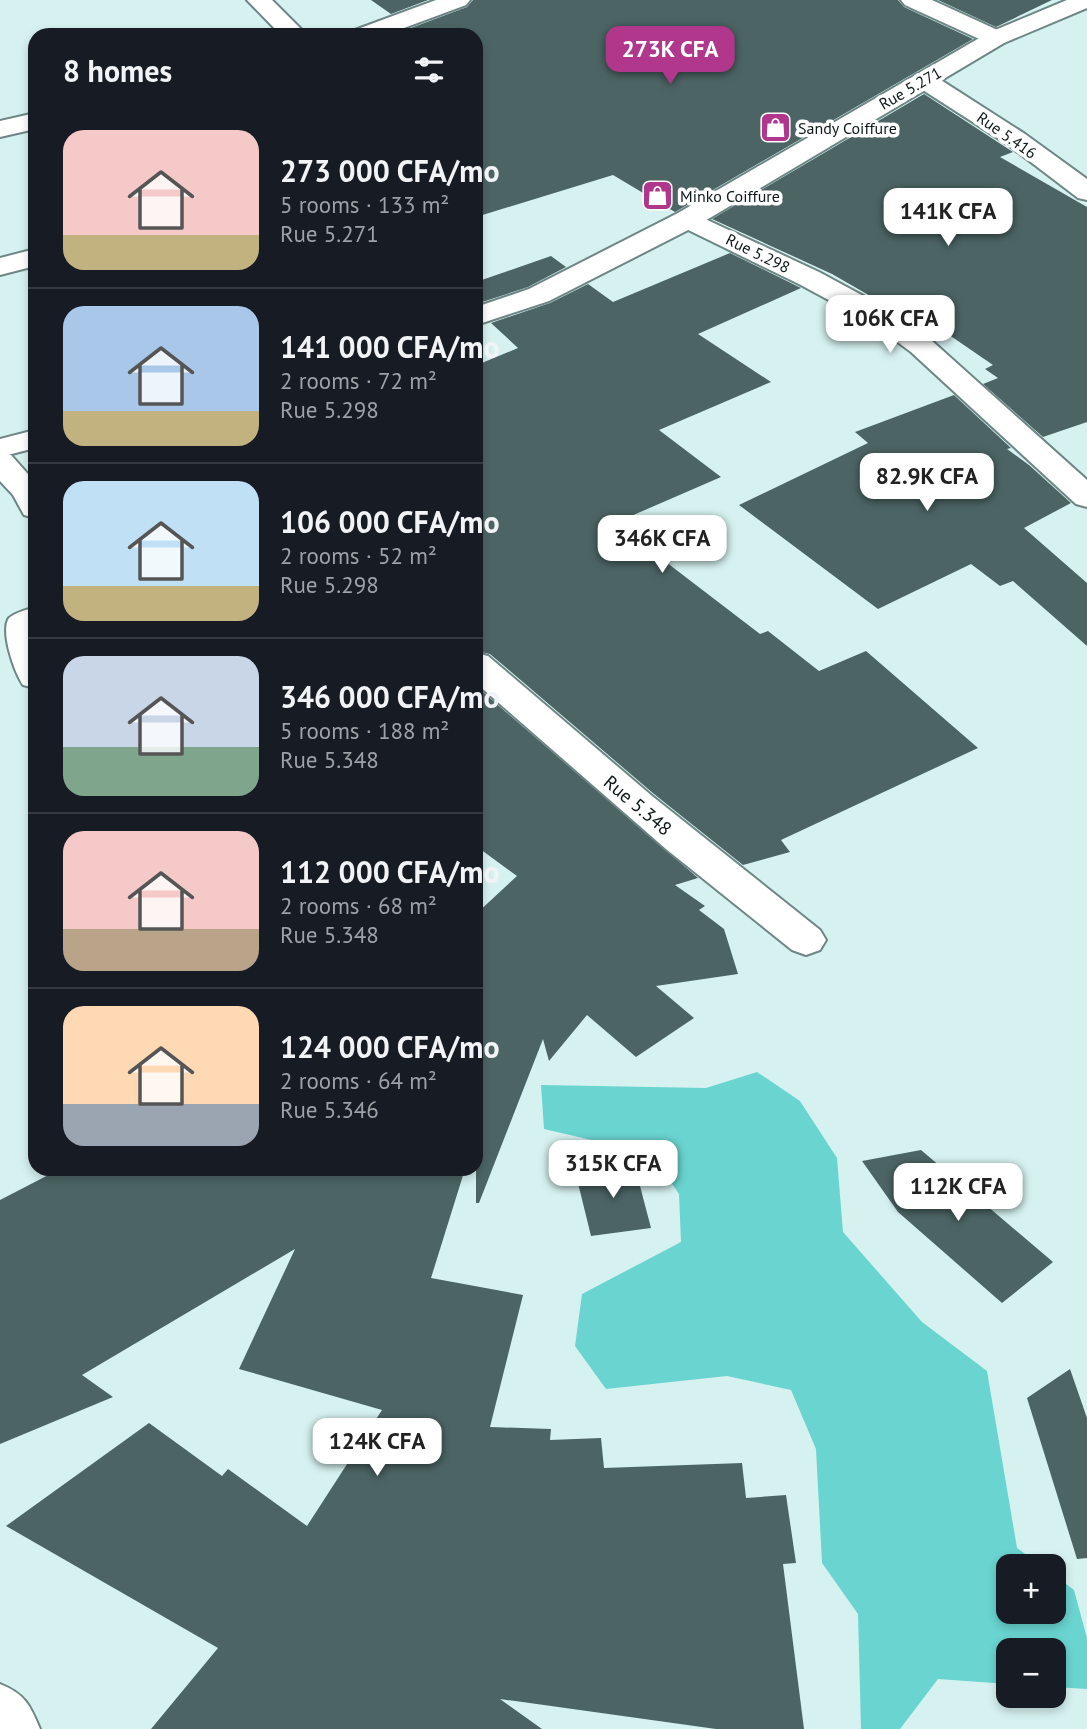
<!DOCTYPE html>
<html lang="en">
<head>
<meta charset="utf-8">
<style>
  body { margin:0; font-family:"PT Sans",sans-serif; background:#242831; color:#f1f3f6; height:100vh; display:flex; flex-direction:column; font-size:26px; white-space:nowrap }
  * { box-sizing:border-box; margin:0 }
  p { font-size:23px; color:#9ea1a6 }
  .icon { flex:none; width:38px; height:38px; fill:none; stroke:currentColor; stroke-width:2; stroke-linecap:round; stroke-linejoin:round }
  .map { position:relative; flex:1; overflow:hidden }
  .details { position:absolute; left:28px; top:28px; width:455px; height:1148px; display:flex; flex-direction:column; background:#171b24; border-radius:21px; box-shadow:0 4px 10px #0003 }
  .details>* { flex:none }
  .buttons { position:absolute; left:996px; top:1554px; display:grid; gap:14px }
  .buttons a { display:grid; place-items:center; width:70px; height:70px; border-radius:14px; background:#171b24; box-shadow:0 4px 10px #0003; font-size:35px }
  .price { position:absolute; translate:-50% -60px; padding:0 16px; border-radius:14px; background:#fff; color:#222; font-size:23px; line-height:46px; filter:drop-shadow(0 2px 4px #0008) }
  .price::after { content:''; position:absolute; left:50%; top:42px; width:21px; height:16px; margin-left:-10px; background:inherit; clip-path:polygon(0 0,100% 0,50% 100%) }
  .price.active { background:#b0378c; color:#fff }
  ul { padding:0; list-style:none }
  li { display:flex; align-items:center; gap:21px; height:175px; padding:0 35px }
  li+li { border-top:2px solid #363941 }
  li span { display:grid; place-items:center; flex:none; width:196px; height:140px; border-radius:21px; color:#555 }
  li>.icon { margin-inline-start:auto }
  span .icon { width:84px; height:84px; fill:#fffc; stroke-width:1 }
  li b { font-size:30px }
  h2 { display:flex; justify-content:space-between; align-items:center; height:84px; padding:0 35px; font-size:30px }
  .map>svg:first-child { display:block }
  .green { fill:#6ad4d0 }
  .building { fill:#4c6564 }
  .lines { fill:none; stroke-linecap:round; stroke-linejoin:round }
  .street-casing { stroke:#6d8685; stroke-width:4 }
  .secondary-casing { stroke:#6d8685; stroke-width:4 }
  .street { fill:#fff; fill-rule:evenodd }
  .secondary { fill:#fff; fill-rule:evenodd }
  .labels { text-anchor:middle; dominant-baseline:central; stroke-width:7; stroke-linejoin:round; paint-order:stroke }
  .far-street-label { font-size:16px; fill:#0d1717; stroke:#fff }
  .far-poi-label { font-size:16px; fill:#0d1717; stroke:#fff; text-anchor:start }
  .street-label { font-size:19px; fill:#0d1717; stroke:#fff }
</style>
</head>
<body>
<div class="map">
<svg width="1087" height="1729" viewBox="0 0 1087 1729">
  <rect width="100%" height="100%" fill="#d6f2f0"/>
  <path class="green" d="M757,1072L800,1101L837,1158L843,1232L922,1322L987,1371L1017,1548L1042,1566H1008V1612H1054V1575L1074,1590L1087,1638V1689L1054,1687V1650H1008V1684L938,1679L900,1729H861L858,1614L822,1563L816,1449L791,1390L727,1376L606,1389L575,1346L582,1294L681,1242L679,1194L652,1154L544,1129L541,1085L706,1088Z"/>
  <path class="building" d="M371,0H428L391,14Z
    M473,0H898L904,7L973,39L675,212L613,175L476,217V35H421L411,28L467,7Z
    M938,0H1052L996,27Z
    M924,94L1013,152L1000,157L1087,207V422L1043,437L983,384L998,378L985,369L993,365L904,304L893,309L832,274L712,219Z
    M730,253L801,288L698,334L771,382L659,430L721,477L615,523L760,634L768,631L819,671L866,651L978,748L781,840L790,852L743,865L654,794L490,654L476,651L477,365L518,348L491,323L550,303L588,284L613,302Z
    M551,256L566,267L528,287L476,304V282Z
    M954,395L1011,448L1007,449L1029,465L1071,503L1024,528L1087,583V646L1013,581L1000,586L971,564L878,609L739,505L868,443L855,432Z
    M476,686L698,878L675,885L705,906L699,910L724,929L738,974L656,986L694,1018L636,1057L587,1015L549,1061L543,1039L479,1203H476V914L517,876L476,846Z
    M921,1150L1053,1262L1002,1303L898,1212L862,1161Z
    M634,1163L651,1228L591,1236L575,1171Z
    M60,1169H465L431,1278L523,1295L490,1427L551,1429L550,1440L601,1438L604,1468L742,1463L746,1498L786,1495L796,1563L783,1564L804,1729H716L500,1699L542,1729H151L218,1648L6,1526L149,1423L222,1476L228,1469L307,1526L382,1410L239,1369L295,1249L82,1375L113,1397L0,1444V1200Z
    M1070,1369L1087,1418V1558L1077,1559L1027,1398Z"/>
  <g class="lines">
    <defs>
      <path id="street" d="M247,0H272L307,35H281Z
        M436,0H470L466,5L385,35H351L355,30Z
        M901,0H932L1004,33L1008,38L1004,43H988L905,5Z
        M924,73L933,75L1025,134L1087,179V200L1078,198L1007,144L915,85L912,80L915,75Z
        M35,113V129L0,137V121Z
        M688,211L819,272L893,312L931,340L1087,480V507L1076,504L911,352L873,324L799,284L678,225L674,219L678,213Z
        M35,249V266L0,275V258Z
        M0,453L11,455L35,482V518L24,515L13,495L0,481Z
        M35,607V688L23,685C14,671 0,631 9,618C16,612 26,610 35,607Z
        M476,653L488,656L652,796L820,930L826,940L820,950L806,955L792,950L666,849L476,683Z
        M0,1684C25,1694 30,1705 40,1729H0Z"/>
      <path id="secondary" d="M1067,0H1087V8L1004,43L698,225L549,301L476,325V307L529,289L678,213L988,33Z
        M35,430V448L0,457V439Z"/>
    </defs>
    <use href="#street" class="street-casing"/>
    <use href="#secondary" class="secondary-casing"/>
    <use href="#street" class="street"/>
    <use href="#secondary" class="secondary"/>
  </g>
  <defs>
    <symbol id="shop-square" viewBox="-11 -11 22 22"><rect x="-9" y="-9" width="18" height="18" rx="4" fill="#b0378c" stroke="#fff"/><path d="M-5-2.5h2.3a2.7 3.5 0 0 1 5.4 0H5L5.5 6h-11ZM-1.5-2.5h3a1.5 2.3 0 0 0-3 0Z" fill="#fff"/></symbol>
  </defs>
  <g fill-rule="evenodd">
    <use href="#shop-square" x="758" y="110" width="35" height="35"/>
    <use href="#shop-square" x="640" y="178" width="35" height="35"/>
  </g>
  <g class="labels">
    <g class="far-street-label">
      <text transform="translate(910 88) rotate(-30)">Rue 5.271</text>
      <text transform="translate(1007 135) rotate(35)">Rue 5.416</text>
      <text transform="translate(758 253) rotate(26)">Rue 5.298</text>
    </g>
    <g class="far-poi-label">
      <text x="798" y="128">Sandy Coiffure</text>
      <text x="680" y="196">Minko Coiffure</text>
    </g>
    <g class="street-label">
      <text transform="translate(638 805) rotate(40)">Rue 5.348</text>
    </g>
  </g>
</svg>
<div class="buttons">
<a>+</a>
<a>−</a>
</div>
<b class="price active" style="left:670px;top:86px">273K CFA</b>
<b class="price" style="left:948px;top:248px">141K CFA</b>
<b class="price" style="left:890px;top:355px">106K CFA</b>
<b class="price" style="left:927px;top:513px">82.9K CFA</b>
<b class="price" style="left:662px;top:575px">346K CFA</b>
<b class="price" style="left:613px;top:1200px">315K CFA</b>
<b class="price" style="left:958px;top:1223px">112K CFA</b>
<b class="price" style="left:377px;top:1478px">124K CFA</b>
<section class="details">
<h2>8 homes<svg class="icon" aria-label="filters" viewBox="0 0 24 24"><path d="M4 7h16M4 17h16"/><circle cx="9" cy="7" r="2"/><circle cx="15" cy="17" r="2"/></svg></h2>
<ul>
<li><span style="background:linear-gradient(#f6c9c9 75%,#c2b280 0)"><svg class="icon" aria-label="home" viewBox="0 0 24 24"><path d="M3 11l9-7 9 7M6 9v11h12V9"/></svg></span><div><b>273 000 CFA/mo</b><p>5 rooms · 133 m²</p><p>Rue 5.271</p></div></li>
<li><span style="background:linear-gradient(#a9c7e8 75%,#c2b280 0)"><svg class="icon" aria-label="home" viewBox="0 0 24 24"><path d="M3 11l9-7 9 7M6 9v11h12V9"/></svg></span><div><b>141 000 CFA/mo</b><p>2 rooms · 72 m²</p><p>Rue 5.298</p></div></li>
<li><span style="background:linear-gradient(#bfe0f5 75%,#c2b280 0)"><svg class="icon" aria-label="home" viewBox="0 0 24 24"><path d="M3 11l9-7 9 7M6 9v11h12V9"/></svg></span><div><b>106 000 CFA/mo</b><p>2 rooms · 52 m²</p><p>Rue 5.298</p></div></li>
<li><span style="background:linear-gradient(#c9d6e8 65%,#7fa58c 0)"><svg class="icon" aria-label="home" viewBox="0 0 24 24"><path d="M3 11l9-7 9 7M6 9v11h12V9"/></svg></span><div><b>346 000 CFA/mo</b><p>5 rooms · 188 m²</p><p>Rue 5.348</p></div></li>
<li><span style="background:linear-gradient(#f6c9c9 70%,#b9a48a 0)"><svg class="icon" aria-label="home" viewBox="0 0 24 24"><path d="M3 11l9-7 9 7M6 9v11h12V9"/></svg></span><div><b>112 000 CFA/mo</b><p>2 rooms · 68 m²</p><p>Rue 5.348</p></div></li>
<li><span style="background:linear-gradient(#ffd9b3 70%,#9aa5b1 0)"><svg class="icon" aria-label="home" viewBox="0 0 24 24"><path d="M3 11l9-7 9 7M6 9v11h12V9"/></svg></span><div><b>124 000 CFA/mo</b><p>2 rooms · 64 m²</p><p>Rue 5.346</p></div></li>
</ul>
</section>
</div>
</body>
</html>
